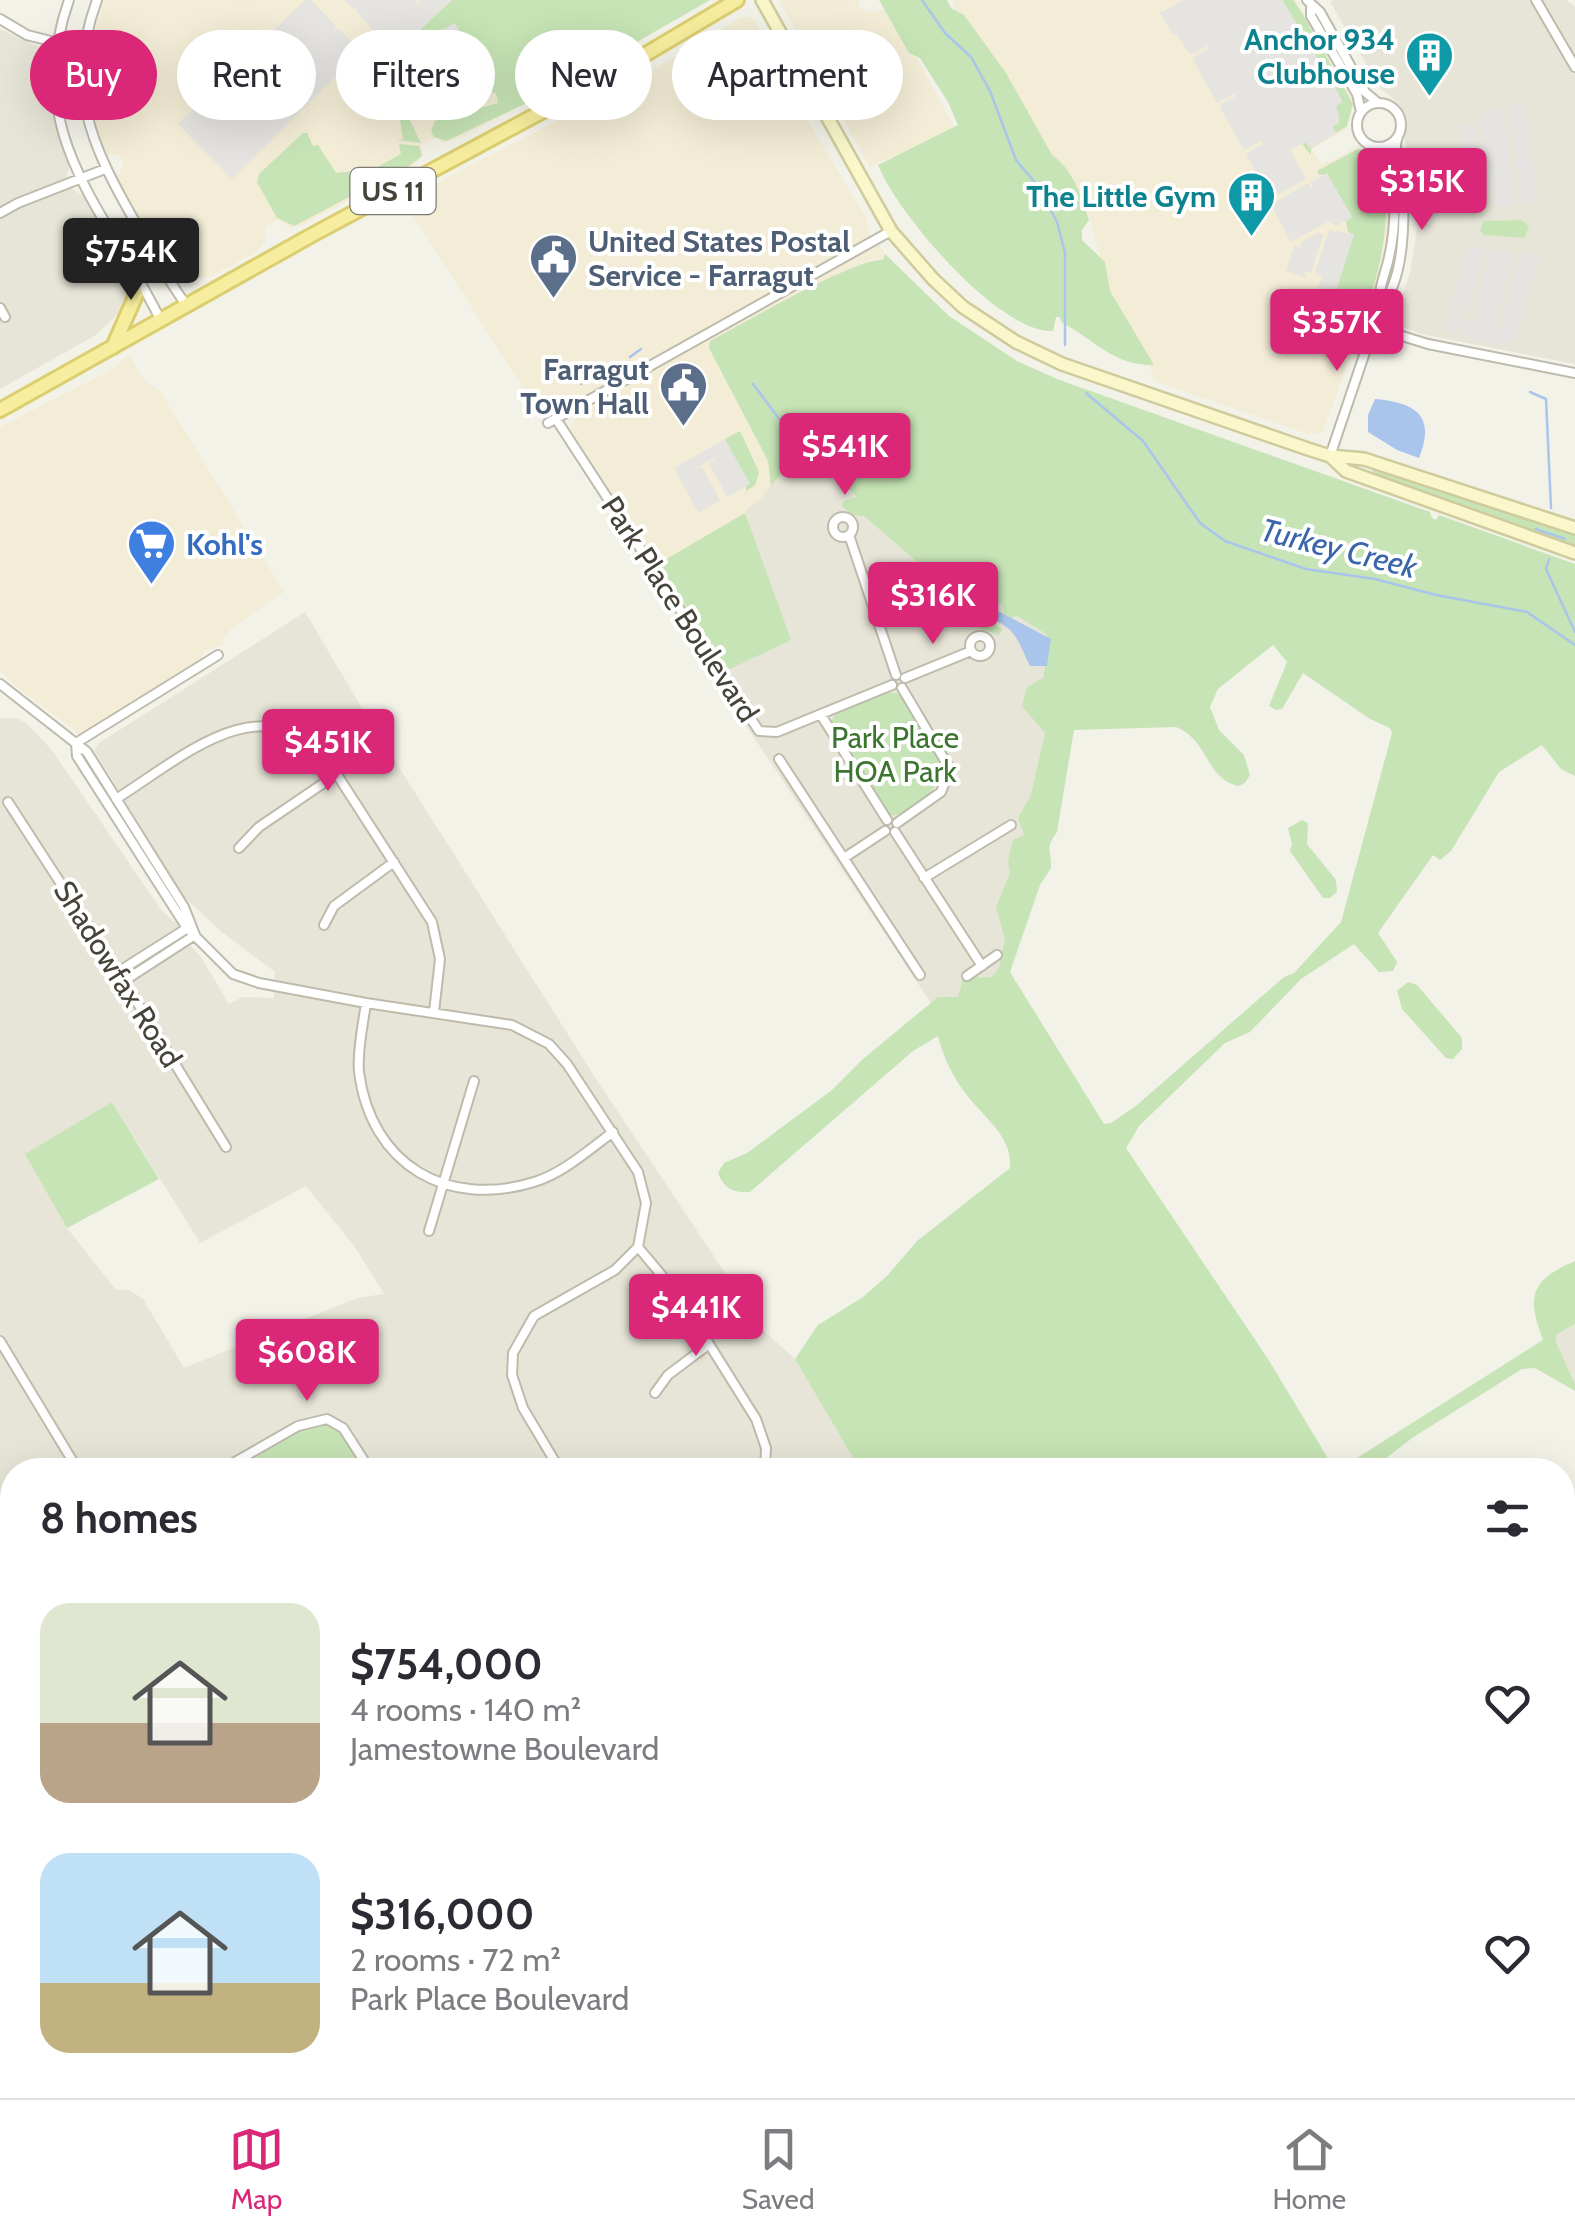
<!DOCTYPE html>
<html lang="en">
<head>
<meta charset="utf-8">
<style>
  body { margin:0; font-family:Cabin,sans-serif; background:#f2f2f3; color:#2b2b33; height:100vh; display:flex; flex-direction:column; font-size:38px; white-space:nowrap }
  * { box-sizing:border-box; margin:0 }
  p { font-size:32px; color:#7c7c81 }
  .icon { flex:none; width:55px; height:55px; fill:none; stroke:currentColor; stroke-width:2; stroke-linecap:round; stroke-linejoin:round }
  .map { position:relative; flex:1; overflow:hidden }
  .drawer { position:absolute; left:0px; top:1458px; width:1575px; height:642px; display:flex; flex-direction:column; background:#fff; border-radius:40px 40px 0 0; box-shadow:0 10px 40px #0002 }
  .drawer>* { flex:none }
  .top-card { position:absolute; left:30px; top:30px; width:1000px; height:90px; display:flex; gap:20px }
  .price { position:absolute; translate:-50% -85px; padding:0 22px; border-radius:10px; background:#db2777; color:#fff; font-size:32px; line-height:65px; filter:drop-shadow(0 2px 5px #0008) }
  .price::after { content:''; position:absolute; left:50%; top:60px; width:30px; height:22px; margin-left:-15px; background:inherit; clip-path:polygon(0 0,100% 0,50% 100%) }
  .price.active { background:#222; color:#fff }
  ul { padding:0; list-style:none }
  li { display:flex; align-items:center; gap:30px; height:250px; padding:0 40px }
  li span { display:grid; place-items:center; flex:none; width:280px; height:200px; border-radius:30px; color:#555 }
  li>.icon { margin-inline-start:auto }
  span .icon { width:120px; height:120px; fill:#fffc; stroke-width:1 }
  li b { font-size:42px }
  h2 { display:flex; justify-content:space-between; align-items:center; height:120px; padding:0 40px; font-size:42px }
  .tag { padding:0 35px; border-radius:45px; background:#fff; box-shadow:0 10px 40px #0002; font-size:35px; line-height:90px }
  .tag.active { background:#db2777; color:#fff }
  .tabs { display:flex; justify-content:space-around; align-items:center; height:140px; border-top:2px solid #e1e1e2; background:#fff; font-size:28px; color:#7c7c81 }
  .tabs a { display:grid; justify-items:center; gap:5px }
  .tabs .active { color:#db2777 }
  .map>svg:first-child { display:block }
  .residential { fill:#e7e5d7; fill-rule:evenodd }
  .commercial { fill:#f3ecd6 }
  .green { fill:#c6e4b5; fill-rule:evenodd }
  .parking { fill:#e5e4e0 }
  .water { fill:#aac5eb }
  .lines { fill:none; stroke-linecap:round; stroke-linejoin:round }
  .stream { stroke:#aac5eb; stroke-width:2.5 }
  .minor-casing { stroke:#bebbac; stroke-width:12 }
  .secondary-casing { stroke:#cfcb9c; stroke-width:16 }
  .primary-casing { stroke:#dbce6f; stroke-width:18 }
  .minor { stroke:#fff; stroke-width:8 }
  .secondary { stroke:#faf8cb; stroke-width:11 }
  .primary { stroke:#f7ed9e; stroke-width:12 }
  .labels { text-anchor:middle; dominant-baseline:central; stroke-width:8; stroke-linejoin:round; paint-order:stroke }
  .shield { fill:#fff; stroke:#7e7b74; stroke-width:2.5 }
  .shield-label { font-size:28px; font-weight:bold; fill:#464338 }
  .culture-label { font-size:30px; font-weight:bold; fill:#0d838f; stroke:#fff; text-anchor:end }
  .service-label { font-size:30px; font-weight:bold; fill:#4e5e75; stroke:#fff; text-anchor:start }
  .shop-label { font-size:30px; font-weight:bold; fill:#366cbe; stroke:#fff; text-anchor:start }
  .street-label { font-size:30px; fill:#464338; stroke:#fff }
  .park-label { font-size:30px; fill:#3d742f; stroke:#fff }
  .water-label { font-size:32px; font-style:italic; fill:#3966aa; stroke:#fff }
</style>
</head>
<body>
<div class="map">
<svg width="1575" height="2098" viewBox="0 0 1575 2098">
  <rect width="100%" height="100%" fill="#f3f2e9"/>
  <path class="residential" d="M1333,0H1566L1575,7V364L1421,334L1388,321L1393,304L1400,302L1410,273L1418,223L1415,176L1404,137L1405,115L1397,102L1381,89L1330,2Z
    M0,29L50,52L51,109L69,168L66,178L72,189L84,196L128,275L126,299L119,313L96,335L0,389Z
    M823,458L839,463L1073,630L1010,972L943,1021L715,679L734,666L744,511L760,499L776,478L804,463Z
    M305,612L369,720L600,1085L763,1330L795,1359L860,1470H12V1588L0,1563V718H17L26,723L52,750L161,910L177,924L188,943L201,957L229,1004L243,997L274,998L275,972L223,933L185,898L94,750L99,743ZM112,1102L200,1243L306,1186L354,1246L384,1294L357,1298L184,1368L143,1299L129,1290H116L67,1228L26,1155Z
    M1575,1324V1384L1556,1343V1335Z
    M1575,1493V1674L1563,1669L1562,1501Z
    M12,1646V2088H1060L1044,2098H0V1650Z
    M1563,1782L1575,1787V2096L1514,2088H1562Z
    M1122,2090H1207L1227,2098H1054Z"/>
  <path class="commercial" d="M104,0H521L550,92L452,141L442,142L435,138L421,145L423,154L417,163L303,225L289,227L278,219L265,227L266,238L258,251L211,276L190,279L180,275L164,262L116,179L124,165L120,155H106L96,138L88,100L87,59Z
    M779,0H860L858,8L868,12L891,9L956,131L914,156L888,158L870,168Z
    M953,0H1295L1354,103L1346,129L1312,149L1321,165L1356,148L1377,153L1383,165L1389,204L1387,240L1382,266L1323,432L1308,434L1154,381L1148,358L1111,299L1089,214L1062,168L1054,162L955,10Z
    M742,17H753L814,131L867,220L869,232L884,252L883,260L876,259L850,268L759,315L816,460L776,478L760,499L745,511L749,522L662,570L570,429L577,415L571,405L543,419L403,200L631,83Z
    M129,355L145,382L160,391L284,592L233,627L225,636L222,646H216L203,653L201,658L80,734L19,689L0,671V427L109,371Z"/>
  <path class="green" d="M452,0H710L550,92L446,141L434,137L431,131L435,121L498,103L496,93L484,91L478,78L483,75L442,29L397,56L393,52L394,45L402,36L407,41Z
    M879,0H947L951,8L964,15L1006,73L1052,155C1073,170 1082,196 1089,220L1082,230V240L1105,262L1110,291L1154,365C1113,366 1094,339 1061,322L1060,317H1056L1053,331C998,333 897,213 878,165L958,125L948,102L920,58L909,53Z
    M1282,0H1293L1301,11L1353,104L1347,126L1311,148V155L1302,144L1306,142L1309,147L1335,133L1333,126L1339,122L1327,75L1320,77L1325,71Z
    M414,63L418,77L423,79L439,74L420,85L413,80L420,95L424,92L441,106L468,90L467,82L472,92L471,97L430,110L422,108L403,74L404,69Z
    M388,86H393L421,143L397,140L403,139L399,113L391,112L381,95Z
    M303,133H307L313,146L318,145L336,173L355,171L361,176L401,154L399,144L419,146L422,156L410,165L294,226L277,218L257,182L259,174Z
    M1366,149L1380,159C1392,214 1384,258 1366,310L1359,313L1326,301L1328,296L1333,297L1354,235L1348,232L1346,221L1352,217L1327,174L1319,175L1317,171L1356,150Z
    M1521,220L1529,226L1525,238L1484,235L1480,231L1484,221Z
    M885,254L949,316L1017,361L1057,379L1430,512L1432,518L1436,520L1439,515L1575,564V776L1561,769L1542,745L1499,772L1451,851L1440,860L1433,855L1378,933L1397,962L1393,971L1379,972L1354,944L1301,979L1250,1032L1225,1043L1139,1126L1126,1148L1268,1359L1335,1470H860L795,1359L818,1325L863,1297L887,1276L917,1241L1010,1168C1013,1136 983,1117 966,1094C953,1077 943,1057 938,1036L913,1051L750,1192C734,1193 724,1189 718,1173L724,1163L747,1153L832,1090L863,1059L938,997H958L963,978L992,977L999,967L1005,939L996,907L1010,873L1008,861L1013,840L1024,835L1018,818L1031,795L1045,733L1022,706L1027,687L1043,678L1050,641L1046,634L1016,615L1010,619L1005,617L1002,604L985,601L981,607L990,621L1002,629L999,635L976,627L961,589L937,597L921,565L864,516L853,515L842,506L844,501L857,497L844,483L839,463C816,456 785,466 771,486L768,461L709,348L710,341C741,325 856,257 883,260ZM1273,645L1287,662L1269,706L1276,710L1282,709L1303,673L1370,719L1390,728L1392,733L1341,922L1294,973L1284,977L1137,1105L1111,1123L1104,1124L1010,972L1040,885L1051,868C1052,850 1044,850 1057,832L1074,730L1176,727C1209,740 1205,778 1238,786L1245,783L1250,775L1244,755L1219,730L1210,707L1218,689Z
    M740,431L759,472L755,485L746,491V485L725,439Z
    M1373,470L1575,535V549L1371,474Z
    M745,513L791,640L728,670L658,564Z
    M886,692L900,694C922,729 967,770 918,802C909,809 902,816 890,815L831,722L836,713Z
    M1302,820L1308,823L1307,844L1336,880L1337,892L1330,898H1323L1290,851L1292,844L1288,828Z
    M1408,982L1417,985L1462,1038V1049L1453,1059L1446,1058L1402,1009L1397,991Z
    M112,1102L159,1179L67,1228L25,1154Z
    M1575,1261V1324L1556,1335V1342L1575,1384V1391L1535,1368L1522,1369L1412,1438L1371,1470H1338L1543,1340C1527,1297 1529,1281 1575,1261Z
    M321,1423L339,1432L366,1470H227L291,1433Z
    M0,1563L12,1588V1646L0,1650Z
    M0,1927L3,1931L5,1970L12,1983V2059L0,2065Z
    M143,2088H307L298,2098H150Z
    M1060,2088H1514L1575,2098H1227C1170,2076 1103,2098 1044,2098Z"/>
  <path class="parking" d="M305,0H311L336,26L332,32L339,29L361,51L232,179L178,124Z
    M345,0H417L414,6L421,0H452L407,42L402,36L397,39L394,55L455,23L484,75L478,81L484,91L492,93L467,100L472,92L467,82L469,90L440,106L436,100L429,103L423,86L457,66L446,46L425,55L404,69L403,74L394,56L375,38L384,32L378,36L355,10L359,5L353,9Z
    M1184,0H1282L1326,72L1320,77L1328,75L1343,102L1336,106L1340,118L1333,126L1336,133L1310,148L1305,142L1290,150L1306,179L1270,199L1246,154L1263,144L1261,141L1244,150L1219,106L1236,96L1234,93L1217,103L1192,58L1209,49L1207,46L1190,55L1177,34L1173,35L1160,13Z
    M1525,104L1538,203L1521,204L1515,159L1523,157L1515,155L1509,105Z
    M1504,110L1510,159L1503,162L1511,163L1516,205L1492,207L1487,166L1494,164L1486,163L1480,120L1488,117L1482,112Z
    M1460,126H1477L1482,164L1474,166L1482,168L1487,208L1470,211Z
    M1327,173L1352,218L1335,226L1329,221L1291,242L1271,205L1308,183L1313,190L1311,182Z
    M1329,230L1354,234L1334,298L1316,293L1322,278L1315,273Z
    M1318,233L1323,235L1311,273L1304,271L1306,278L1286,271L1294,246L1300,247L1302,241Z
    M1468,245L1486,248L1481,270H1472L1480,274L1469,311H1461L1464,319L1472,322L1480,319L1473,315L1482,284L1490,283L1483,279L1490,250L1516,252L1506,287L1498,286L1505,290L1497,321L1489,322L1496,327L1508,324L1502,321L1508,297H1516L1509,292L1520,252L1540,254L1515,340L1509,339L1508,347L1461,338V330L1456,333L1444,330Z
    M725,439L750,484L727,497L709,463L715,459L713,458L695,469L702,467L720,500L698,513L674,468Z"/>
  <path class="water" d="M1375,399C1416,403 1436,415 1419,458L1397,450L1368,432V415Z
    M979,601L1051,639L1047,666H1030C1024,655 1019,638 1009,629C992,616 991,621 979,601Z"/>
  <g class="lines">
    <path class="stream" d="M922,0L945,33L971,57L990,91L1016,160L1038,186L1057,222L1065,253V345
      M630,357L641,349
      M581,384L616,364
      M753,384L783,424L797,455
      M1530,392L1546,399L1551,508
      M1086,393L1143,441L1200,523L1225,541L1306,569L1375,579L1436,595L1527,612L1575,645
      M1536,529L1565,539
      M1549,559L1546,569L1575,632"/>
    <defs>
      <path id="minor" d="M69,0C21,135 107,210 161,321
        M97,0C65,87 90,143 134,220C151,249 167,279 187,306
        M1307,0L1320,12L1365,92L1377,102
        M1536,0L1575,67
        M1311,4V16L1357,94L1361,112
        M0,19L27,35L82,49
        M1357 125a22 22 0 1 1 44 0a22 22 0 1 1-44 0Z
        M1379,147C1401,165 1395,231 1389,257C1386,273 1377,289 1381,305
        M0,213L18,203L105,169
        M0,308L5,317
        M1373,327L1428,344L1575,373
        M556,419L759,731L777,732L892,685
        M548,423L891,231
        M1330,456L1381,305C1405,281 1405,215 1402,183C1400,166 1392,152 1398,136
        M833 527a10 10 0 1 1 20 0a10 10 0 1 1-20 0Z
        M849,535L896,675
        M970 646a10 10 0 1 1 20 0a10 10 0 1 1-20 0Z
        M905,678L971,651
        M0,684L87,752L184,907L195,935
        M821,715L887,820
        M76,743L77,756L187,928L233,974L259,983L366,1003L512,1025L549,1044L567,1064L638,1172L646,1203L638,1247L615,1270L534,1316L513,1353L512,1375L523,1408L560,1470
        M76,743L218,655
        M779,759L920,975
        M116,799C179,760 259,684 325,756L432,922L440,959L434,1012
        M8,802L124,981L226,1147
        M897,823L941,792L950,769L902,688
        M895,832L982,966
        M239,848L259,827L337,774
        M844,858L885,831
        M924,878L1011,825
        M324,925L334,906L394,862
        M118,972L189,927
        M967,976L997,955
        M124,981L195,935
        M366,1003C363,1025 357,1051 359,1072C371,1165 447,1209 534,1182C562,1174 590,1149 613,1132
        M429,1231L474,1081
        M638,1247L679,1296L756,1419L766,1448L765,1470
        M0,1341L78,1470
        M655,1393L668,1375L708,1345
        M221,1470L298,1426L327,1419L343,1428L370,1470
        M1562,1612L1575,1617
        M0,1730L12,1724
        M1562,1782L1575,1787
        M0,1825L12,1846
        M1562,1950L1575,1943
        M416,2088L422,2098
        M605,2098L622,2088
        M855,2098L873,2088"/>
      <path id="secondary" d="M762,0L891,231L933,279L963,307L1016,342L1062,364L1308,449L1330,456L1364,459L1575,528
        M1330,456L1346,471L1575,553"/>
      <path id="primary" d="M113,347L136,295L131,268
        M0,410L312,235L614,73L737,0"/>
    </defs>
    <use href="#minor" class="minor-casing"/>
    <use href="#secondary" class="secondary-casing"/>
    <use href="#primary" class="primary-casing"/>
    <use href="#minor" class="minor"/>
    <use href="#secondary" class="secondary"/>
    <use href="#primary" class="primary"/>
  </g>
  <defs>
    <symbol id="building-pin" viewBox="-11 -11 22 30"><path d="M0 17L-7.5 6A9.5 9.5 0 1 1 7.5 6Z" fill="#0f9aa8" stroke="#fff"/><path d="M-4-6H4V6H1V3H-1V6H-4ZM-2.5-4.3h1.7v1.8h-1.7ZM.8-4.3h1.7v1.8H.8ZM-2.5-1h1.7V.8h-1.7ZM.8-1h1.7V.8H.8Z" fill="#fff"/></symbol>
    <symbol id="civic-pin" viewBox="-11 -11 22 30"><path d="M0 17L-7.5 6A9.5 9.5 0 1 1 7.5 6Z" fill="#5c6f8a" stroke="#fff"/><path d="M-.6-6.5H3V-4.5H.6V-3L4-1V1h2V6H-6V1h2V-1L-.6-3ZM-1.2 2.5V6h2.4V2.5Z" fill="#fff"/></symbol>
    <symbol id="supermarket-pin" viewBox="-11 -11 22 30"><path d="M0 17L-7.5 6A9.5 9.5 0 1 1 7.5 6Z" fill="#3f7fe0" stroke="#fff"/><path d="M-6-5.5h2.5l.6 2H6L4.5 2H-2.5L-4.4-4H-6ZM-1.5 3.2a1.3 1.3 0 1 0 .1 0ZM3 3.2a1.3 1.3 0 1 0 .1 0Z" fill="#fff"/></symbol>
  </defs>
  <g fill-rule="evenodd">
    <use href="#building-pin" x="1402" y="28" width="55" height="75"/>
    <use href="#building-pin" x="1224" y="168" width="55" height="75"/>
    <use href="#civic-pin" x="526" y="230" width="55" height="75"/>
    <use href="#civic-pin" x="656" y="358" width="55" height="75"/>
    <use href="#supermarket-pin" x="124" y="516" width="55" height="75"/>
  </g>
  <g class="labels">
    <rect class="shield" x="350.5" y="168" width="85" height="46" rx="8"/>
    <g class="shield-label">
      <text x="393" y="191">US 11</text>
    </g>
    <g class="culture-label">
      <text x="1395" y="39">Anchor 934<tspan x="1395" dy="34">Clubhouse</tspan></text>
      <text x="1216" y="196">The Little Gym</text>
    </g>
    <g class="service-label">
      <text x="588" y="241">United States Postal<tspan x="588" dy="34">Service - Farragut</tspan></text>
      <text x="649" y="369" text-anchor="end">Farragut<tspan x="649" dy="34">Town Hall</tspan></text>
    </g>
    <g class="shop-label">
      <text x="186" y="544">Kohl's</text>
    </g>
    <g class="street-label">
      <text transform="translate(680 609) rotate(57)">Park Place Boulevard</text>
      <text transform="translate(118 974) rotate(58)">Shadowfax Road</text>
    </g>
    <g class="park-label">
      <text x="895" y="737">Park Place<tspan x="895" dy="34">HOA Park</tspan></text>
    </g>
    <g class="water-label">
      <text transform="translate(1339 548) rotate(14)">Turkey Creek</text>
    </g>
  </g>
</svg>
<b class="price" style="left:1422px;top:233px">$315K</b>
<b class="price active" style="left:131px;top:303px">$754K</b>
<b class="price" style="left:1337px;top:374px">$357K</b>
<b class="price" style="left:845px;top:498px">$541K</b>
<b class="price" style="left:933px;top:647px">$316K</b>
<b class="price" style="left:328px;top:794px">$451K</b>
<b class="price" style="left:696px;top:1359px">$441K</b>
<b class="price" style="left:307px;top:1404px">$608K</b>
<div class="top-card">
<a class="tag active">Buy</a>
<a class="tag">Rent</a>
<a class="tag">Filters</a>
<a class="tag">New</a>
<a class="tag">Apartment</a>
</div>
<section class="drawer">
<h2>8 homes<svg class="icon" aria-label="filters" viewBox="0 0 24 24"><path d="M4 7h16M4 17h16"/><circle cx="9" cy="7" r="2"/><circle cx="15" cy="17" r="2"/></svg></h2>
<ul>
<li><span style="background:linear-gradient(#dfe7d0 60%,#b9a48a 0)"><svg class="icon" aria-label="home" viewBox="0 0 24 24"><path d="M3 11l9-7 9 7M6 9v11h12V9"/></svg></span><div><b>$754,000</b><p>4 rooms · 140 m²</p><p>Jamestowne Boulevard</p></div><svg class="icon" aria-label="heart" viewBox="0 0 24 24"><path d="M12 20l-8-8c-3-5 5-10 8-4 3-6 11-1 8 4z"/></svg></li>
<li><span style="background:linear-gradient(#bfe0f5 65%,#c2b280 0)"><svg class="icon" aria-label="home" viewBox="0 0 24 24"><path d="M3 11l9-7 9 7M6 9v11h12V9"/></svg></span><div><b>$316,000</b><p>2 rooms · 72 m²</p><p>Park Place Boulevard</p></div><svg class="icon" aria-label="heart" viewBox="0 0 24 24"><path d="M12 20l-8-8c-3-5 5-10 8-4 3-6 11-1 8 4z"/></svg></li>
</ul>
</section>
</div>
<nav class="tabs">
<a class="active"><svg class="icon" aria-label="map" viewBox="0 0 24 24"><path d="M3 6l6-2 6 2 6-2v14l-6 2-6-2-6 2zM9 4v14M15 6v14"/></svg>Map</a>
<a><svg class="icon" aria-label="saved" viewBox="0 0 24 24"><path d="M7 4h10v16l-5-4-5 4z"/></svg>Saved</a>
<a><svg class="icon" aria-label="home" viewBox="0 0 24 24"><path d="M3 11l9-7 9 7M6 9v11h12V9"/></svg>Home</a>
</nav>
</body>
</html>
